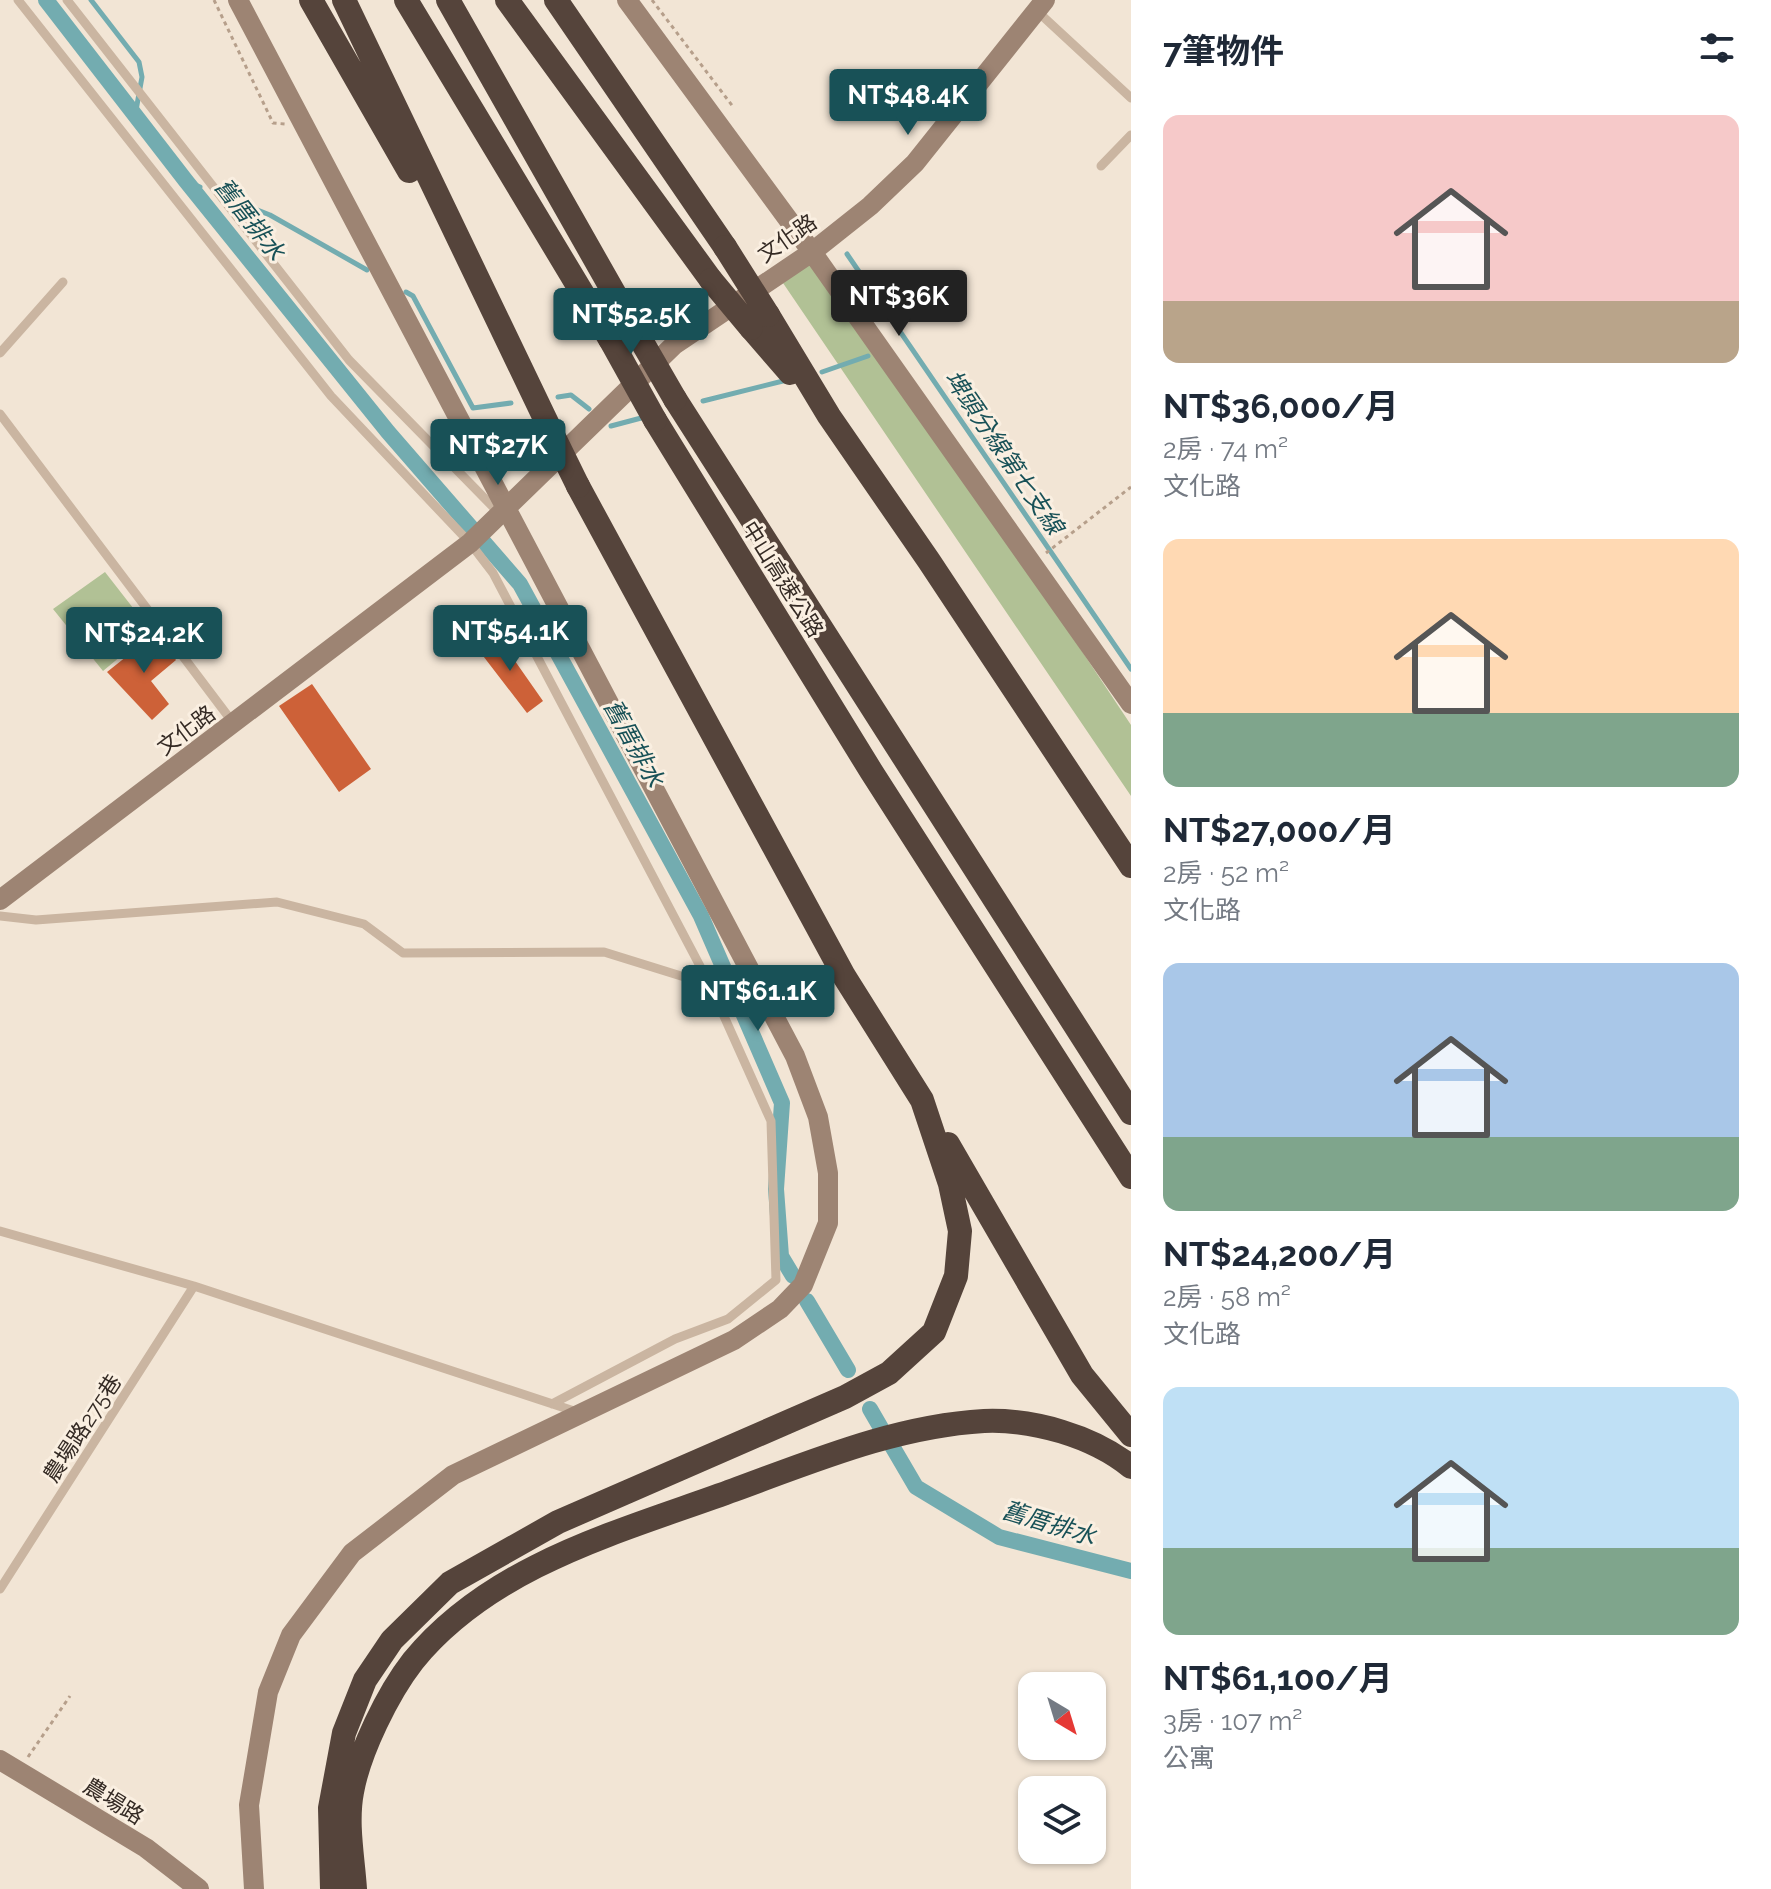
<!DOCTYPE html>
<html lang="zh-TW">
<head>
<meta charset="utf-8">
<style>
  body { margin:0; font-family:Raleway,"Noto Sans TC",sans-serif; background:#f6f6f7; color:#1f2937; height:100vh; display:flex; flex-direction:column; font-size:30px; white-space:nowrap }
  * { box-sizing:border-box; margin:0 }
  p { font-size:26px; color:#747a83 }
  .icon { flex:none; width:44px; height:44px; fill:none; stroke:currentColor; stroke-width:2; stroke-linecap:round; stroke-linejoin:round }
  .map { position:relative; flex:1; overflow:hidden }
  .sheet { display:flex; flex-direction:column; background:#fff; width:640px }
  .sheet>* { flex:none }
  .needle { width:52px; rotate:142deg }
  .buttons { position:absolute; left:1018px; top:1672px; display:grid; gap:16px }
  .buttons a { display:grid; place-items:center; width:88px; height:88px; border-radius:16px; background:#fff; box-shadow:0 2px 6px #0004; font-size:40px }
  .price { position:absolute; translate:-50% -68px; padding:0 18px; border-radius:8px; background:#185157; color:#fff; font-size:26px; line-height:52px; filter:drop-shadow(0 2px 4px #0008) }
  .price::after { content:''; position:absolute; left:50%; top:48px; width:24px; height:18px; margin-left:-12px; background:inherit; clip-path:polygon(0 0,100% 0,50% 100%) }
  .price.on { background:#222; color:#fff }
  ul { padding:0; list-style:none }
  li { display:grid; align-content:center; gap:16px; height:424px; padding:0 32px }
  li span { display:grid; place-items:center; height:248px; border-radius:16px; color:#555 }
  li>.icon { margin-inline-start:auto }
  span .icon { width:144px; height:144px; fill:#fffc; stroke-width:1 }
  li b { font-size:34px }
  h2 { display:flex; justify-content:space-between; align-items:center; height:96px; padding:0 32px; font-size:34px }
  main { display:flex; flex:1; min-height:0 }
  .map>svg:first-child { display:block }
  .green { fill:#b1c195 }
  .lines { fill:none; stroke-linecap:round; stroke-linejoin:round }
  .stream { stroke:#73acb0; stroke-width:5 }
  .canal { stroke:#73acb0; stroke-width:16 }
  .building { fill:#cd6138 }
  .path { stroke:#b69f8b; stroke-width:3; stroke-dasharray:4 4; stroke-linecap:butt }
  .lane { stroke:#cab5a1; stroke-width:9 }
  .secondary { stroke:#9d8473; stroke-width:20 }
  .highway { stroke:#55443b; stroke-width:24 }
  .highway-bridge { stroke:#55443b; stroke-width:24 }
  .labels { text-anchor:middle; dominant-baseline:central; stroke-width:6; stroke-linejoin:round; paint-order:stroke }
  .street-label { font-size:22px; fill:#342a24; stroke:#faefe1 }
  .water-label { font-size:24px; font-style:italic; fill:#185157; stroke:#faefe1 }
</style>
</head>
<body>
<main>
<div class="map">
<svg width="1131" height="1889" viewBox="0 0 1131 1889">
  <rect width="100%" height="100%" fill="#f2e5d5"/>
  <path class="green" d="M810,263L1010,543L1131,725V796L783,283Z
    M105,572L151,631L103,671L53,609Z"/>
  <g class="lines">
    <path class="stream" d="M91,0L139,62L142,77L135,116
      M186,181L200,187
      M240,203L270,215L367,270
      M847,254L1131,669
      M406,292L413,296L473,408L511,403
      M822,372L868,356
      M558,397L571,395L589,409
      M703,401L787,380
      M611,426L645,417"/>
    <path class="canal" d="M46,0L186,181L388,432L520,584L701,916L782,1103L776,1189L781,1256L793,1276
      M807,1301L848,1370
      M870,1409L881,1428
      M892,1446L916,1487L999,1537L1131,1571"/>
  </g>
  <path class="building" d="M156,633L176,660L151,681L169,704L152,720L107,672Z
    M496,634L543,701L527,713L477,648Z
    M312,684L371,769L339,792L279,706Z"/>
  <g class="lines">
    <path class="path" d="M214,0L273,123L285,124
      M652,0L734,108
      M1046,553L1131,487
      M28,1757L70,1696"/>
    <path class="lane" d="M18,0L331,396L470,543L493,573L710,985L771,1121L776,1280L728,1319L675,1339L552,1404
      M67,0L349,360L500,514
      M1037,11L1131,98
      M1101,166L1131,135
      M0,353L63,282
      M0,414L234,724
      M0,916L36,920L277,902L364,924L403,953L604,952L710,985
      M0,1231L194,1286L577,1412
      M0,1589L194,1286"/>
    <path class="secondary" d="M238,0L795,1056L818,1117L828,1173V1223L803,1285L780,1309L734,1340L453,1475L352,1553L291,1635L268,1692L249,1805L254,1889
      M627,0L812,252L1131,704
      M0,900L470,543L674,345L812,252L870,206L915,163L1045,0
      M0,1760L146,1848L199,1889"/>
    <path class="highway" d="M311,0L409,171
      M344,0L549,427
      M406,0L610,339
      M448,0L634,328
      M507,0L711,280
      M556,0L725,247
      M768,315L829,416L929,561L1131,866
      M751,328L790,373
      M675,399L1131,1113
      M655,420L871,771L1131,1177
      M948,1144L1082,1375L1131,1435
      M332,1889L330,1808L344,1733L365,1680L392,1640L450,1583L558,1522L845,1397L889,1373L934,1332L956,1276L960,1231L950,1184L922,1100L844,976L578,486
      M355,1889C353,1858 346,1823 352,1792C359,1752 388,1693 413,1661C492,1564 622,1531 734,1490C816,1460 897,1426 984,1421C1033,1419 1093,1436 1131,1467"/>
    <path class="highway-bridge" d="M725,247L768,315
      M711,280L751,328
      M634,328L675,399
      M610,339L655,420
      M549,427L578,486"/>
  </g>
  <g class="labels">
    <g class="street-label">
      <text transform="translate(787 238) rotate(-35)">文化路</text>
      <text transform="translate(783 579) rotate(58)">中山高速公路</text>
      <text transform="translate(186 730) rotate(-37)">文化路</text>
      <text transform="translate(82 1428) rotate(-57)">農場路275巷</text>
      <text transform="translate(114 1801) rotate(32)">農場路</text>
    </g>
    <g class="water-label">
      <text transform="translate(250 219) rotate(52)">舊厝排水</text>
      <text transform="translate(1004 452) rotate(56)">埤頭分線第七支線</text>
      <text transform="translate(634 743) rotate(61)">舊厝排水</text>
      <text transform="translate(1049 1523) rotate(17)">舊厝排水</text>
    </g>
  </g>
</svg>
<div class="buttons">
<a><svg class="needle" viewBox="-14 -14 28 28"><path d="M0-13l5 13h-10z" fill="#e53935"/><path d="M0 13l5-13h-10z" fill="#747a83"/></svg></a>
<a><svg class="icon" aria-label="layers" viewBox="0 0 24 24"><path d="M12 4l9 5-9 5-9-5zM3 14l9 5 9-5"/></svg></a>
</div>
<b class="price" style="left:908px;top:137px">NT$48.4K</b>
<b class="price on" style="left:899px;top:338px">NT$36K</b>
<b class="price" style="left:631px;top:356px">NT$52.5K</b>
<b class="price" style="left:498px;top:487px">NT$27K</b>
<b class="price" style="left:510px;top:673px">NT$54.1K</b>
<b class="price" style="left:144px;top:675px">NT$24.2K</b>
<b class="price" style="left:758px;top:1033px">NT$61.1K</b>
</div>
<section class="sheet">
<h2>7筆物件<svg class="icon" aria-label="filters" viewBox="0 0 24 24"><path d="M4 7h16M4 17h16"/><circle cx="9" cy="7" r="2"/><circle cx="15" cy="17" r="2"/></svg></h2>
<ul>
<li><span style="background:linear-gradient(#f6c9c9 75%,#b9a48a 0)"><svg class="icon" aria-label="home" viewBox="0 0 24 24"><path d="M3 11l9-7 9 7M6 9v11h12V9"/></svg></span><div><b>NT$36,000/月</b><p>2房 · 74 m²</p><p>文化路</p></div></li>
<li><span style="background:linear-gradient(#ffd9b3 70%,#7fa58c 0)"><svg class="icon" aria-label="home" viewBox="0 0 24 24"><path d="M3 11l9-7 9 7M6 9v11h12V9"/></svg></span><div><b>NT$27,000/月</b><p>2房 · 52 m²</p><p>文化路</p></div></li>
<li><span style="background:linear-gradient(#a9c7e8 70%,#7fa58c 0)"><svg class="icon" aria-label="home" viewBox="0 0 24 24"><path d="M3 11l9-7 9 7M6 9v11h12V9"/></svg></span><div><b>NT$24,200/月</b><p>2房 · 58 m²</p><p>文化路</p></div></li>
<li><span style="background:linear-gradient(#bfe0f5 65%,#7fa58c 0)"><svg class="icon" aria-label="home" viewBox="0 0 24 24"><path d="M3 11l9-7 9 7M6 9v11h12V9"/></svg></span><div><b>NT$61,100/月</b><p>3房 · 107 m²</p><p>公寓</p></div></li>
</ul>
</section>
</main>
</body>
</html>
